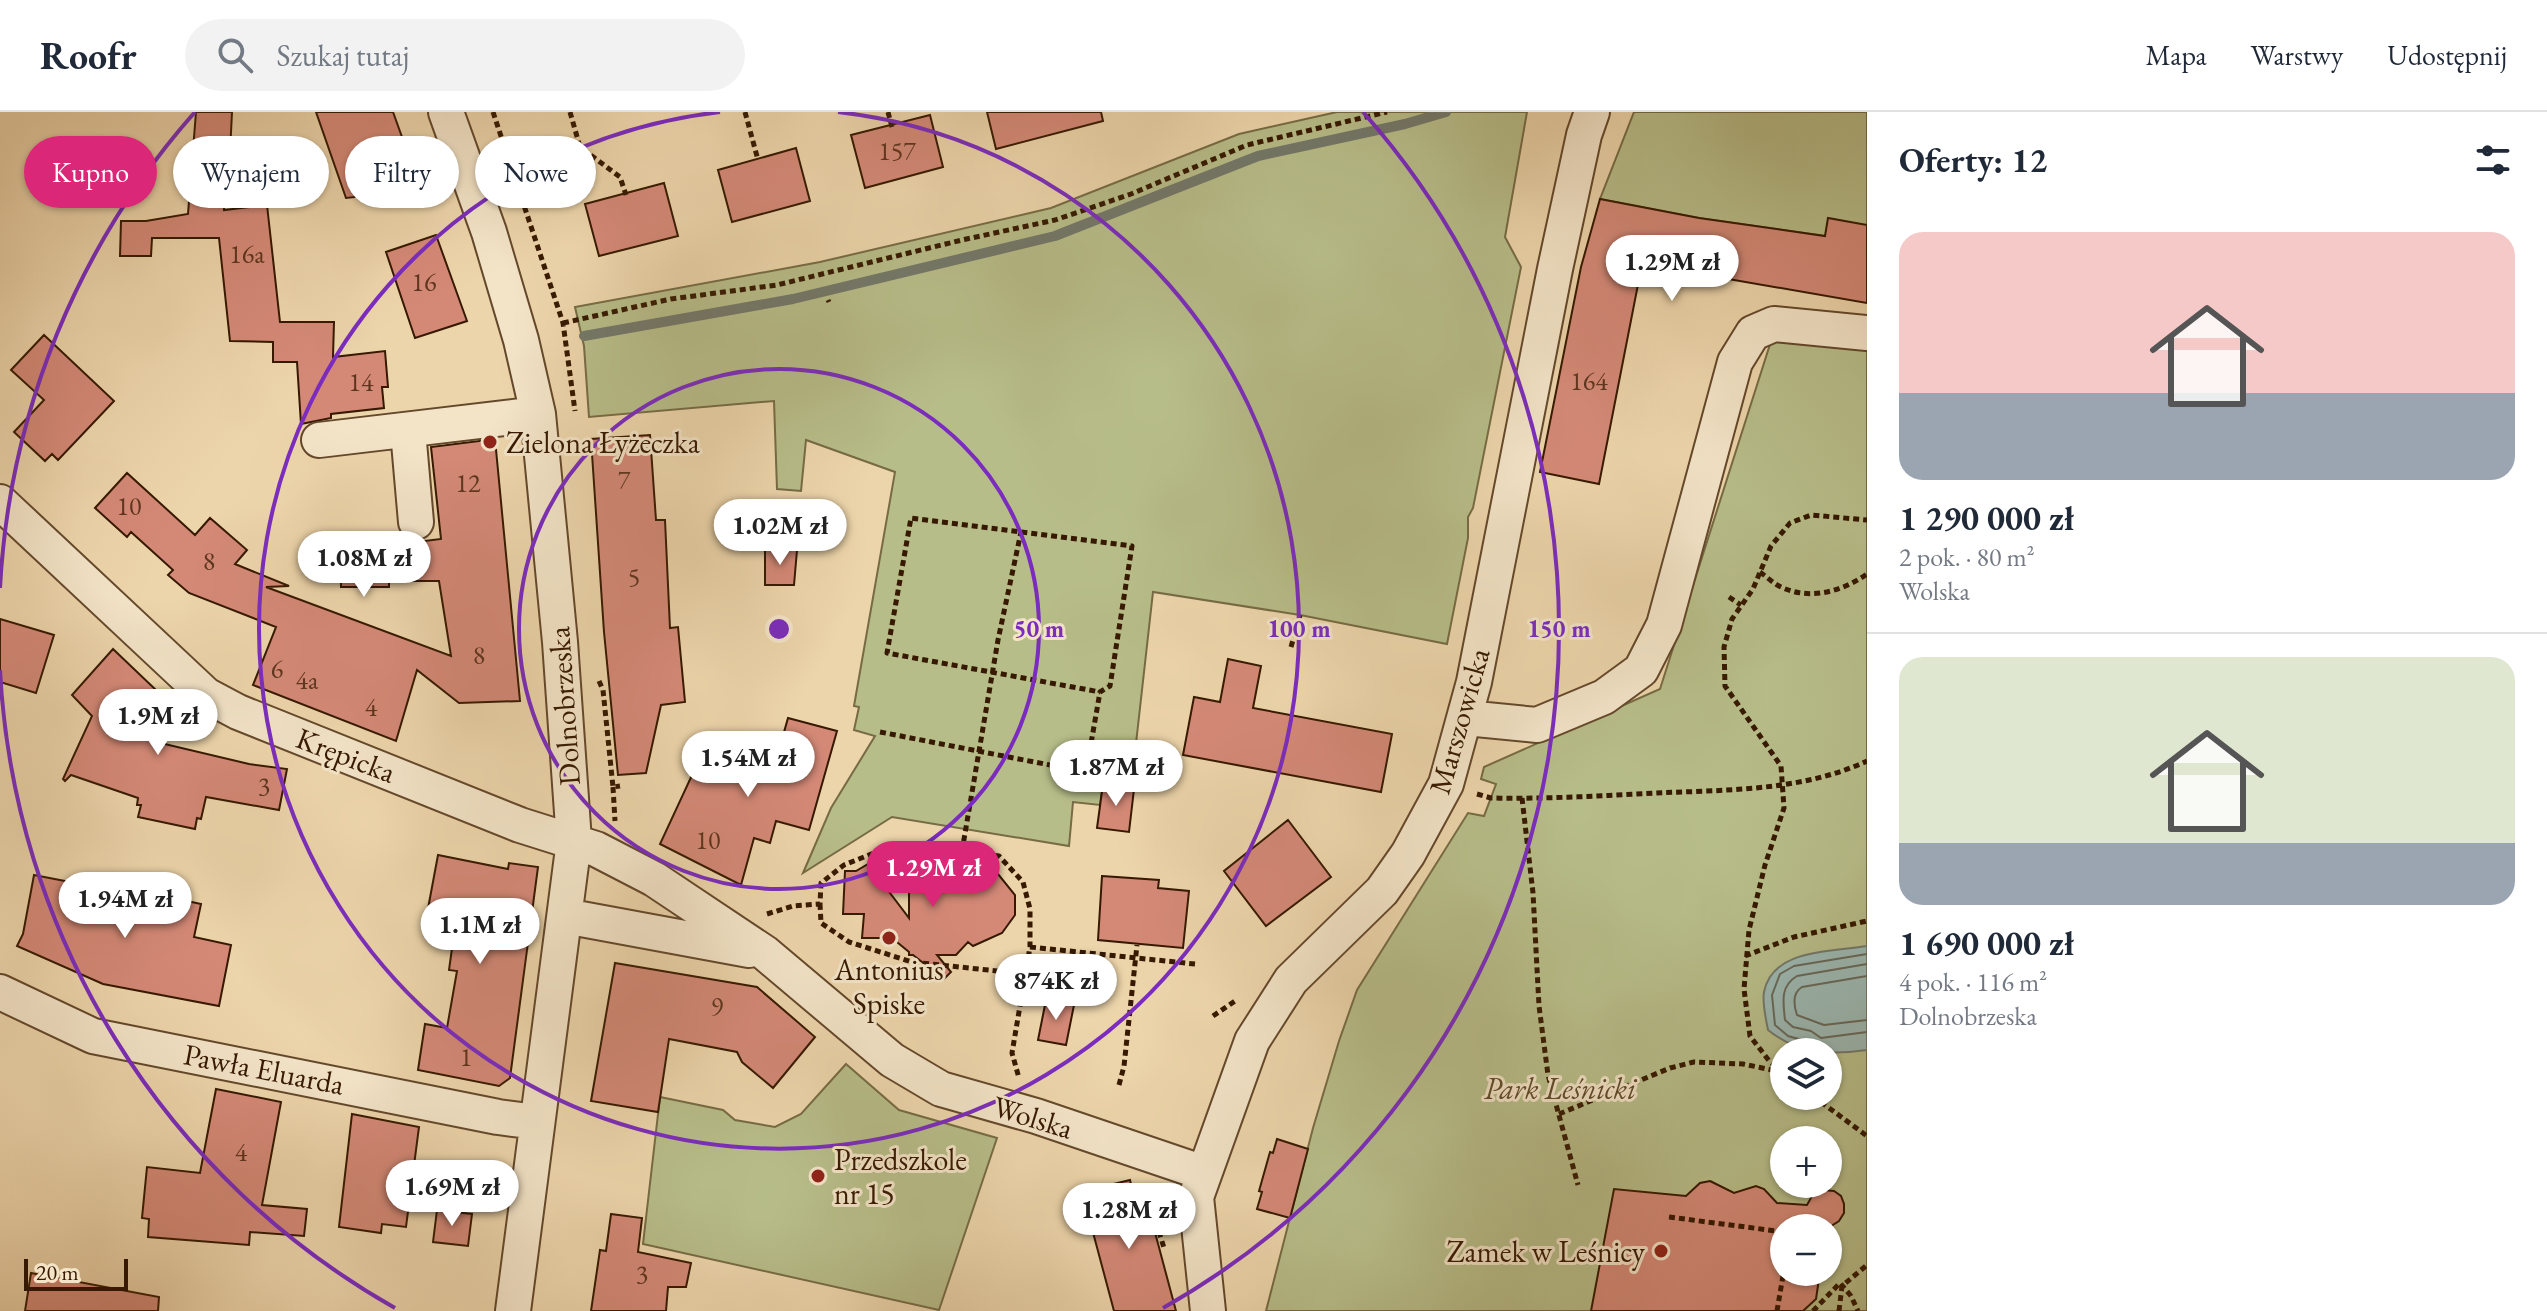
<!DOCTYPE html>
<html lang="pl">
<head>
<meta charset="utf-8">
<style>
  body { margin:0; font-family:"EB Garamond",serif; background:#f2f2f3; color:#1f2937; height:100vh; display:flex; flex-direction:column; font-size:30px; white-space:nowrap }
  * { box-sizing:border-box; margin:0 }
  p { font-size:26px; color:#747a83 }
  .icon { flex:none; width:44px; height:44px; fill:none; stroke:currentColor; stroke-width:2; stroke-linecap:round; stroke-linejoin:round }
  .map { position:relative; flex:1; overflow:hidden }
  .panel { display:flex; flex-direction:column; background:#fff; width:680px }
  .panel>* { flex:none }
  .hud { position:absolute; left:24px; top:24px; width:760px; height:72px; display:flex; gap:16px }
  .fabs { position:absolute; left:1770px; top:926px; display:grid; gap:16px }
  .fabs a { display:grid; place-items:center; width:72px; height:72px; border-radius:50%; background:#fff; box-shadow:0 2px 6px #0004; font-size:40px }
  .scale { position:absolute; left:24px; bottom:20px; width:104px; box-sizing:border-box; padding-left:8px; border:4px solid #361900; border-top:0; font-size:22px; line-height:28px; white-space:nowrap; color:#361900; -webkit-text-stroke:6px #f3e4c8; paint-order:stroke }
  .price { position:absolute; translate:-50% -68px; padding:0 18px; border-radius:28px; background:#fff; color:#222; font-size:26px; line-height:52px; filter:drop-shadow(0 2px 4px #0008) }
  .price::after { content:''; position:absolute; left:50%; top:48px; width:24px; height:18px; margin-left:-12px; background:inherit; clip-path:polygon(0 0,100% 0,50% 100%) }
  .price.active { background:#db2777; color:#fff }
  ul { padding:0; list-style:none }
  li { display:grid; align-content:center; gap:16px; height:424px; padding:0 32px }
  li+li { border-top:2px solid #e0e1e3 }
  li span { display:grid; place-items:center; height:248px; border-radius:24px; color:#555 }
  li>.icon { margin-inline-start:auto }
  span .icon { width:144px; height:144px; fill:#fffc; stroke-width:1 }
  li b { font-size:34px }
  h2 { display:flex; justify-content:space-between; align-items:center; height:96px; padding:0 32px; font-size:34px }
  .pill { padding:0 28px; border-radius:36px; background:#fff; box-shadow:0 2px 6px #0004; font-size:28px; line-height:72px }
  .pill.active { background:#db2777; color:#fff }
  header { display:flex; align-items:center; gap:48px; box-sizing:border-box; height:112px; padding:0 40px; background:#fff; border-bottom:2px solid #e0e1e3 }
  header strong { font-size:38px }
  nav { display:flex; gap:44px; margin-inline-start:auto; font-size:28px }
  .search { width:560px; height:72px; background:#f2f2f3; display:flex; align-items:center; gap:20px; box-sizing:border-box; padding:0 28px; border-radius:44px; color:#747a83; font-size:30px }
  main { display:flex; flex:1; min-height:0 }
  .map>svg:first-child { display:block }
  .green { fill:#b7bd89; stroke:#766b44; stroke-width:2; fill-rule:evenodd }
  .water { fill:#9bb7b1; stroke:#73786a; stroke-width:2 }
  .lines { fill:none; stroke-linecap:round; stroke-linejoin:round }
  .shore { stroke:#686858; stroke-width:2 }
  .stream { stroke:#73786a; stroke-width:10 }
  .building { fill:#d48977; stroke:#361900; stroke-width:2 }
  .minor-casing { stroke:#64482b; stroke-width:38 }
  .path { stroke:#361900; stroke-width:5; stroke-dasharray:6 4; stroke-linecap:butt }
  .minor { stroke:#f3e4c8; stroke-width:34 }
  .ring { fill:none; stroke:#7b2cbf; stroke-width:4 }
  .poi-dot { fill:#8f2418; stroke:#f3e4c8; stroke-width:3 }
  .labels { text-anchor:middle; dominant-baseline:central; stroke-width:6; stroke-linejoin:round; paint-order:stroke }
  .number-label { font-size:26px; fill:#5e351e }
  .poi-label { font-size:30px; fill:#361900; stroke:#f3e4c8; text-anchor:start }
  .street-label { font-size:30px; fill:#361900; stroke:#f3e4c8 }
  .park-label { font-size:30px; font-style:italic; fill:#5d4a29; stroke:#f3e4c8 }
  .centre { fill:#7b2cbf; stroke:#f3e4c8; stroke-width:4 }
  .ring-label { font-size:24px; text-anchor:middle; font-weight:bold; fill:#7b2cbf; stroke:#f3e4c8; stroke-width:6; stroke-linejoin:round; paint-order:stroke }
</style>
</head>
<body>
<header>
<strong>Roofr</strong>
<div class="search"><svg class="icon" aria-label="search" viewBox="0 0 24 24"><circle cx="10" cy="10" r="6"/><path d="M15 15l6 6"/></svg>Szukaj tutaj</div>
<nav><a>Mapa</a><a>Warstwy</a><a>Udostępnij</a></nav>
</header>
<main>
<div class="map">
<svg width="1867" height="1199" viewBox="0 0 1867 1199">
  <rect width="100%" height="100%" fill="#edd5ab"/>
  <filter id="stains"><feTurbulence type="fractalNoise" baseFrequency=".0025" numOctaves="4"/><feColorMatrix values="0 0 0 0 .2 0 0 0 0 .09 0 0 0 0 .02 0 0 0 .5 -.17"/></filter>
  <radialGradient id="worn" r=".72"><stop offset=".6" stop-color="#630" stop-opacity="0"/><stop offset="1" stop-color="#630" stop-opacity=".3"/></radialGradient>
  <path class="green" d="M1337,0H1527L1505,125L1521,155L1473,396L1468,405V426L1447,532L1300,503L1153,480L1131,676L1103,672L1100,693L1073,690L1069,734L892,705L803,761L831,696L875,624L854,618L859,595L854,594L895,360L806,328L801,379L777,377L774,289L589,305L584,234L575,195L820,150L1051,96L1239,22Z
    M1634,0H1867V113L1825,124L1699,106L1600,87Z
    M1772,226L1867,236V1199H1266L1313,1016L1339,929L1357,878L1468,701L1484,704L1496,672L1481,667L1484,655L1660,577ZM1784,940H1828V984H1784ZM1784,1028H1828V1072H1784ZM1784,1116H1828V1160H1784Z
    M846,952L899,998L997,1026L939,1198L643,1132L660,985L723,998L735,1008L775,1015L801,1002Z"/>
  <path class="water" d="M1867,834V938C1830,943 1799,943 1768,918C1766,907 1762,891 1764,880C1773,836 1832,840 1867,834Z"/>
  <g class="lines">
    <path class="shore" d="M1867,852L1797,864C1780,874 1783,890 1785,908L1793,915L1811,919L1821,926L1867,920
      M1867,864L1802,875C1792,881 1794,894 1797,903L1824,913L1867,908
      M1814,940L1809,930L1788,924L1775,913L1772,883L1780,862L1794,854L1867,842"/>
    <path class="stream" d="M584,224L793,187L1055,124L1258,44L1405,12L1446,0"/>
  </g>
  <path class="building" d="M196,0H232L230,41H226L224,98L267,93L280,210H334L333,245L385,239L388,275H382L384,296L331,302V306L301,312L297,250H273V230L230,229L219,126H152L151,144H120L121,109H146L188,102Z
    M316,0H393L421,78L346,86Z
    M987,0H1101L1103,9L996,37Z
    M930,3L943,55L865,76L851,23Z
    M796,36L810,89L732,110L718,58Z
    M664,71L678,124L599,144L585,92Z
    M1600,87L1699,106L1825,124L1828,106L1867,113V191L1642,152L1599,372L1540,360L1581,155Z
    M436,123L467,209L415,226L386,140Z
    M44,223L114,289L58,348L52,342L45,349L14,320L44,288L11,258Z
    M650,323L656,408H665L670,516L678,515L685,590L661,593L646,661L618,663L604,520L591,327Z
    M495,327L520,589L459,591L417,558L396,629L253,573L276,515L189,481L168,463L173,458L131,420L127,425L95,396L127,361L195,423L210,406L247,438L235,452L289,474L266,475L451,544L439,469H389V475H341L340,427H407L417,430L441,427L431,335Z
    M765,438H797L794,473H765Z
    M0,507L54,523L36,581L0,570Z
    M113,537L156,578L114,620L249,652L287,657L279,698L206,685L201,707L197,706L195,717L138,705L141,693H137L138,686L71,663L65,669L63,667L92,604L72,583Z
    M1228,547L1261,554L1253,596L1392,622L1381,680L1183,643L1194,585L1220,590Z
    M788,606L837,619L809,718L776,709L770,731L754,726L741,773L660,732L706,633H718L773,659Z
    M1103,672L1134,677L1129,720L1097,716Z
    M1288,708L1331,765L1266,814L1224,759Z
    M438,743L508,757L509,751L538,755L510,966L499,974L418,958L425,912L447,916L457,859L449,858L454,822L424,818Z
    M909,751L990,752L1015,783V803L1002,821L973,834L968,830L956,843H937L951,860L944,867L913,843H909V840L892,826H862L864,802H843L845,759H856L868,752L909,806Z
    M34,763L132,782L141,779L201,792L194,825L231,833L219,894L103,872L17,834L23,822Z
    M1102,764L1159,768L1158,776L1189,779L1183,836L1098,828Z
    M615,851L757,875L815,925L773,976L742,950L737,940L669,927L658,1000L591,989Z
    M1046,888L1074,893L1066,933L1038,928Z
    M216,977L281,990L262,1093L307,1097L304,1124L250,1120L249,1133L148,1125L149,1107L142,1106L147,1055L200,1061Z
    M352,1002L419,1015L406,1115L382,1112L381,1121L339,1115Z
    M1277,1027L1308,1037L1290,1106L1257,1097L1262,1080L1259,1079L1270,1040L1273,1041Z
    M1130,1068L1134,1085L1145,1083L1176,1199H1114L1087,1098L1097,1095L1093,1077Z
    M1710,1069L1734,1081L1756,1074L1764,1077L1777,1091L1807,1093L1812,1084L1823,1078L1834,1079L1841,1084L1844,1092V1101L1839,1109L1828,1116H1784V1160H1820L1816,1187L1803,1199H1591L1614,1077L1686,1084L1700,1071Z
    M437,1098L472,1102L468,1134L433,1130Z
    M611,1102L642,1106L638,1140L691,1151L686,1175H668L666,1199H591L600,1138L606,1139Z
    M31,1161L159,1185L158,1199H25Z"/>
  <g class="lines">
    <defs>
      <path id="minor" d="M446,0L489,120L521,228L538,302L560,530L574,729L513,1199
        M408,319L416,410
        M319,328L538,302
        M0,390L206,583L238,600L520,713L596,737L654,767L765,841L892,948L941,977L1036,1004L1204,1061
        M1466,606L1537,613L1604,585L1641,558L1664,513L1735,250L1753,221L1774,212L1867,221
        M565,804L749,838
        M0,880L93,924L498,1005L537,1010
        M1208,1199L1196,1085L1252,929L1291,868L1382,779L1408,742L1446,672L1474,570L1555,157L1584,23L1592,0"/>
    </defs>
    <use href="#minor" class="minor-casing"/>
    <path class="path" d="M493,0L563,211L575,299
      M570,0L580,35L620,65L626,83
      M745,0L758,48
      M888,0L892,15
      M828,188L829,190
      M563,211L671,187L777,173L962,128L1055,108L1131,82L1247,33L1387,0
      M1760,460C1767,465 1774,472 1781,475C1810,489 1843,479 1867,462
      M1729,485L1741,493
      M1291,535L1300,503
      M599,569L603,578L613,675L620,674
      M880,620L1086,660L1100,580L1110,574L1132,434L911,406L887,541L1100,580
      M613,675L615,709
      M1477,682L1491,686C1546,687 1601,684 1656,681C1726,678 1803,679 1867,649
      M1522,686L1533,781L1539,894L1548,963L1578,1073
      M962,739L998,528L1021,420
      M820,792L821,811L849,830L912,850L1026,862
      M767,802L793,794L820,792L821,771L844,753L896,732L999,744L1023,770L1030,797V835L1012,941L1019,966
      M1030,835L1195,852
      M1745,844L1794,825L1867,809
      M1213,904L1235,889
      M1784,961L1770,950L1750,924L1744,877L1749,818L1765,753L1784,696L1781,654L1725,574L1724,535L1732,507L1753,477L1771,434L1790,411L1811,403L1867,408
      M1119,973L1124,954L1137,833
      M1813,984L1867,1024
      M1559,1002L1670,956L1694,950L1743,952L1782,960
      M1669,1105L1784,1120
      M1156,1110L1164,1136
      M1777,1199L1784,1158
      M1813,1199L1840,1171L1851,1184L1858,1199
      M1839,1199L1842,1174L1867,1153"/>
    <use href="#minor" class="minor"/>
  </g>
  <g class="ring">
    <circle cx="779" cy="517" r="260"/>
    <path d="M838 0A520 520 0 1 1 720 0"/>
    <path d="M395 1196A780 780 0 0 1 0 558M0 476A780 780 0 0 1 195 0M1363 0A780 780 0 0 1 1163 1196"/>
  </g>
  <g class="poi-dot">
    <circle cx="490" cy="330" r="8"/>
    <circle cx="889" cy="826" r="8"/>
    <circle cx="818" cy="1064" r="8"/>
    <circle cx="1661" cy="1139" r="8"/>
  </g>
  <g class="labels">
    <g class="number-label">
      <text x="897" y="39">157</text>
      <text x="247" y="142">16a</text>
      <text x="424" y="170">16</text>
      <text x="1589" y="269">164</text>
      <text x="361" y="270">14</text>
      <text x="624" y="368">7</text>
      <text x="468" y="371">12</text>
      <text x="129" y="394">10</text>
      <text x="209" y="449">8</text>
      <text x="634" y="465">5</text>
      <text x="479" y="543">8</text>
      <text x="277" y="557">6</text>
      <text x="307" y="568">4a</text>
      <text x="371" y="595">4</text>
      <text x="264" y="674">3</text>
      <text x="708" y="728">10</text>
      <text x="717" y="895">9</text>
      <text x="466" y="945">1</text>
      <text x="241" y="1040">4</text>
      <text x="642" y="1162">3</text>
    </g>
    <g class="poi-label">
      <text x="506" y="330">Zielona Łyżeczka</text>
      <text x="889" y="857" text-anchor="middle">Antonius<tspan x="889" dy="34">Spiske</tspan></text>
      <text x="834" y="1047">Przedszkole<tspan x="834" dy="34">nr 15</tspan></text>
      <text x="1645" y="1139" text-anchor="end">Zamek w Leśnicy</text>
    </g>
    <g class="street-label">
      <text transform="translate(564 594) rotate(-94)">Dolnobrzeska</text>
      <text transform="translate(1459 609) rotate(-74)">Marszowicka</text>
      <text transform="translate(346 643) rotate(21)">Krępicka</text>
      <text transform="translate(264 957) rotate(11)">Pawła Eluarda</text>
      <text transform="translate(1033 1005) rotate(17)">Wolska</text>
    </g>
    <g class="park-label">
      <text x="1560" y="976">Park Leśnicki</text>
    </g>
  </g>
  <circle cx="779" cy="517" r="12" class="centre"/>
  <g class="ring-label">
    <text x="1039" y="525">50 m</text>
    <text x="1299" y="525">100 m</text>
    <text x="1559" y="525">150 m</text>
  </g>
  <rect width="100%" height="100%" filter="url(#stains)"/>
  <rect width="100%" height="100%" fill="url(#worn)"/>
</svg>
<div class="fabs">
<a><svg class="icon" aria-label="layers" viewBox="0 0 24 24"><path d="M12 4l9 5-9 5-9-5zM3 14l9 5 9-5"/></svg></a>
<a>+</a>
<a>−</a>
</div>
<div class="scale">20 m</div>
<b class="price" style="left:1672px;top:191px">1.29M zł</b>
<b class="price" style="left:780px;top:455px">1.02M zł</b>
<b class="price" style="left:364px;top:487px">1.08M zł</b>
<b class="price" style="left:158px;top:645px">1.9M zł</b>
<b class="price" style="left:748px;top:687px">1.54M zł</b>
<b class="price" style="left:1116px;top:696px">1.87M zł</b>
<b class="price active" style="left:933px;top:797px">1.29M zł</b>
<b class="price" style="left:125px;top:828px">1.94M zł</b>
<b class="price" style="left:480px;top:854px">1.1M zł</b>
<b class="price" style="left:1056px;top:910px">874K zł</b>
<b class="price" style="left:452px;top:1116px">1.69M zł</b>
<b class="price" style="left:1129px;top:1139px">1.28M zł</b>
<div class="hud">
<a class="pill active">Kupno</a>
<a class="pill">Wynajem</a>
<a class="pill">Filtry</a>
<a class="pill">Nowe</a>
</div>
</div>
<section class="panel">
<h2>Oferty: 12<svg class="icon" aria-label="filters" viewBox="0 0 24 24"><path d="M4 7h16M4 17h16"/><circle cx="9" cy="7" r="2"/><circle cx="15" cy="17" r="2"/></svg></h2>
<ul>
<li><span style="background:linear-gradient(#f6c9c9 65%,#9aa5b1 0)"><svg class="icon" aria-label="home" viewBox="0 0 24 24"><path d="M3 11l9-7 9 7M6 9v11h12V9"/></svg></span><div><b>1 290 000 zł</b><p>2 pok. · 80 m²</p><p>Wolska</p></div></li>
<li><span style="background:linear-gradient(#dfe7d0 75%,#9aa5b1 0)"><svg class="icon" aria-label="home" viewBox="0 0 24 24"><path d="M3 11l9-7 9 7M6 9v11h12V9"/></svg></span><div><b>1 690 000 zł</b><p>4 pok. · 116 m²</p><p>Dolnobrzeska</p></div></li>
</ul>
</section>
</main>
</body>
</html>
